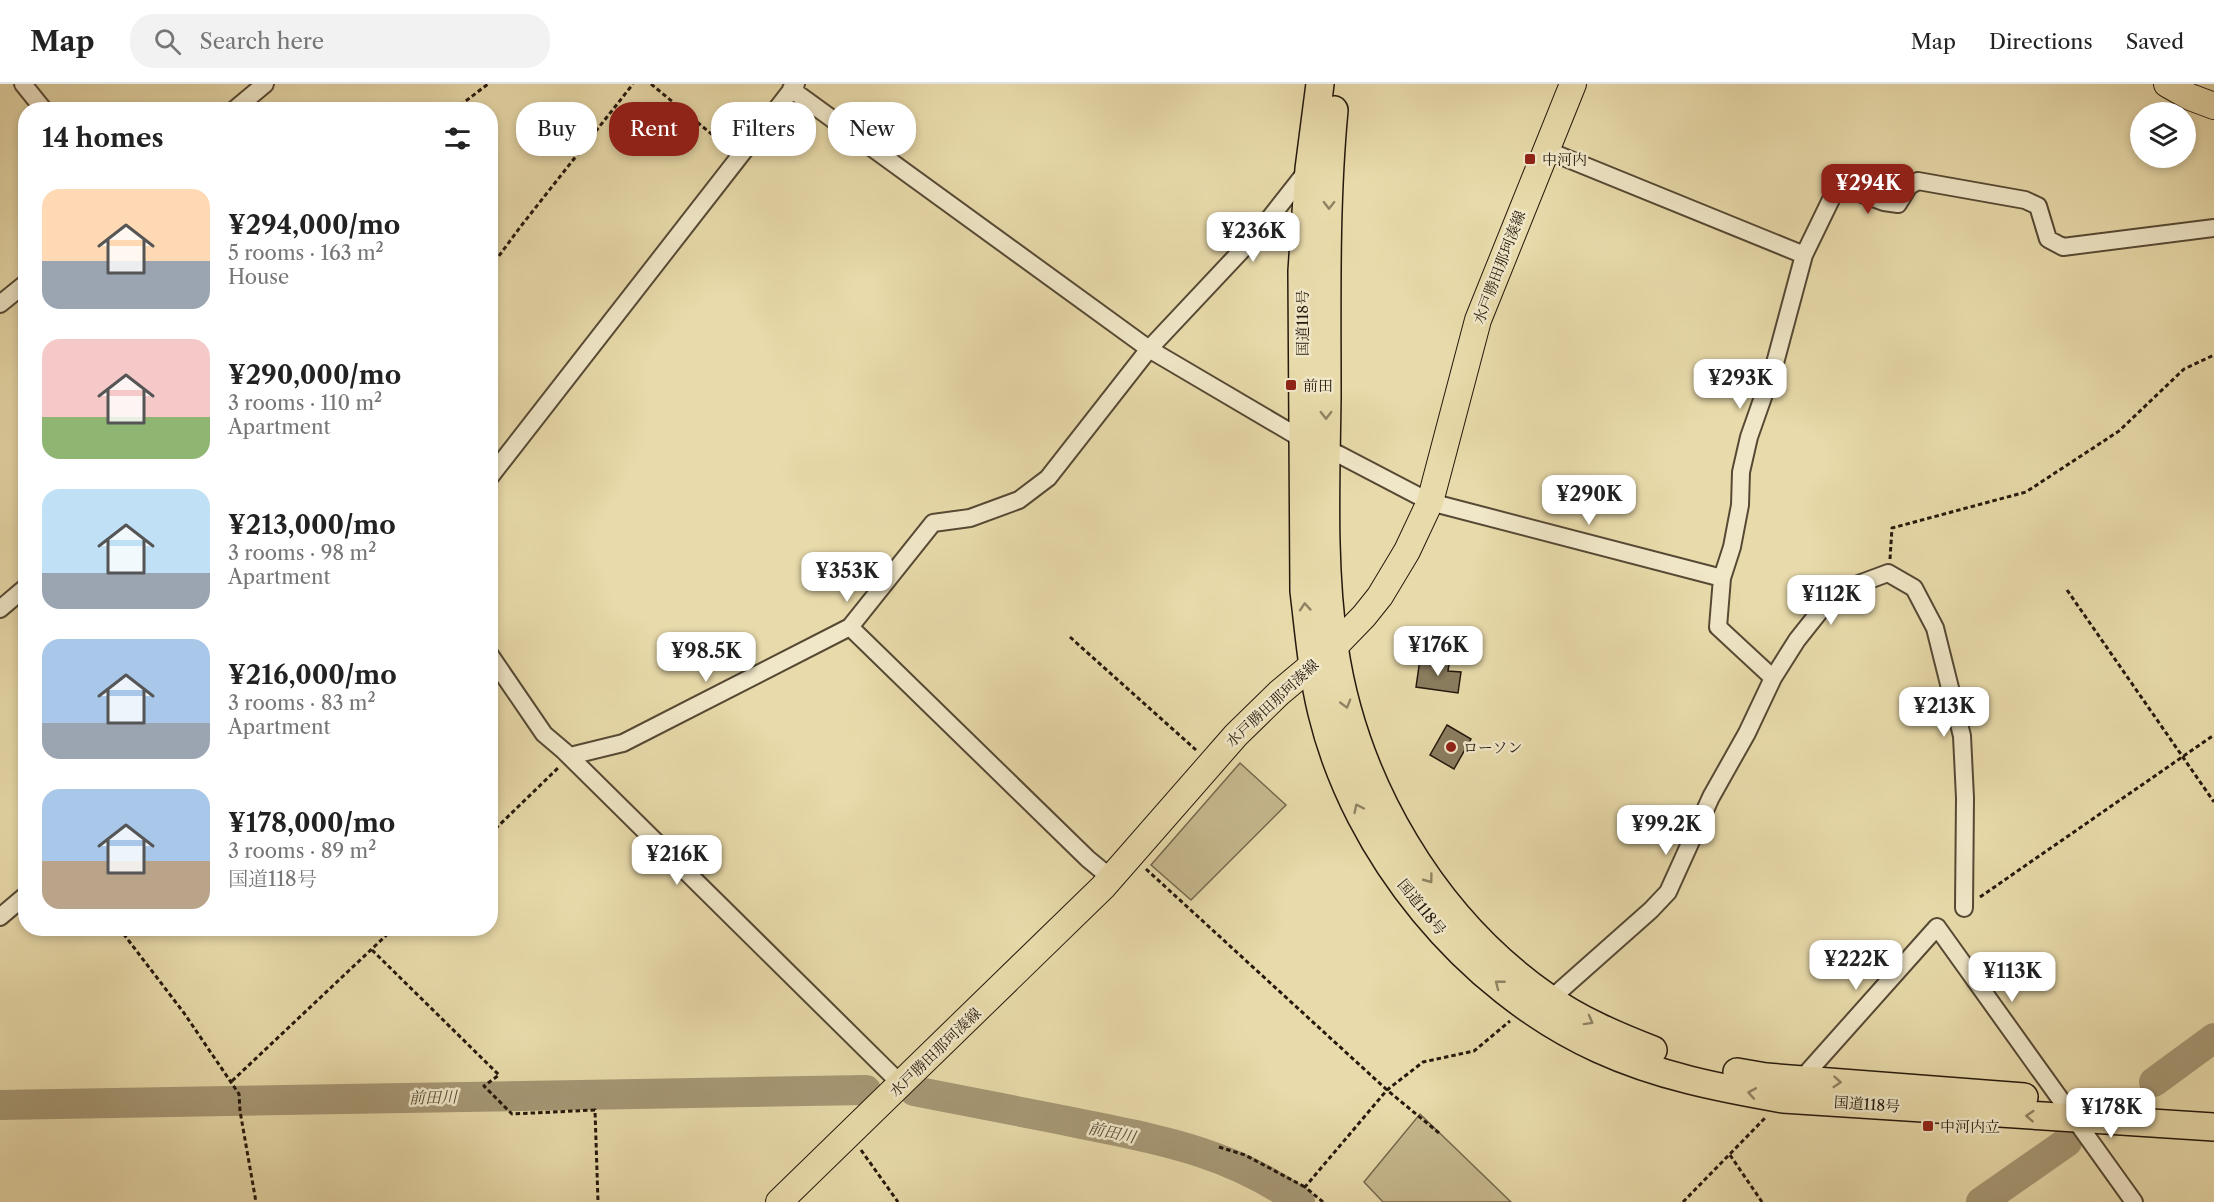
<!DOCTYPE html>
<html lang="en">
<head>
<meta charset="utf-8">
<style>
  body { margin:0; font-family:"Libre Caslon Text","Noto Serif JP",serif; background:#f2f2f2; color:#222; height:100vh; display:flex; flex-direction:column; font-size:22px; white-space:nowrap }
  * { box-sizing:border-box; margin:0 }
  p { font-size:20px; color:#767676 }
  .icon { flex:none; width:33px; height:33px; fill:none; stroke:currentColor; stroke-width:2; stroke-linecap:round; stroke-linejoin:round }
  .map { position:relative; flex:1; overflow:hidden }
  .panel { position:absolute; left:18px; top:18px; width:480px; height:834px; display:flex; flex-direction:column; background:#fff; border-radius:24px; box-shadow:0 3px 9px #0003 }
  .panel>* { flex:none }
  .banner { position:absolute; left:516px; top:18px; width:570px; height:54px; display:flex; gap:12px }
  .controls { position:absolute; left:2130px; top:18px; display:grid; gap:12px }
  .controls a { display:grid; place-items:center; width:66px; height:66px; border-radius:50%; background:#fff; box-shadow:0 3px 9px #0003; font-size:30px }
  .price { position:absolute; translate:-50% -51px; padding:0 14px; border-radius:12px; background:#fff; color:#222; font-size:20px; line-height:39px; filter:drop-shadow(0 2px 3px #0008) }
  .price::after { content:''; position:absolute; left:50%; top:36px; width:18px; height:14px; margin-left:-9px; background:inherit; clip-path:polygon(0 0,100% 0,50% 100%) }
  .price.active { background:#8f2418; color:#fff }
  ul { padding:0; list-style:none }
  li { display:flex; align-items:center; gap:18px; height:150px; padding:0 24px }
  li span { display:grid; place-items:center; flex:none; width:168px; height:120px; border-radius:18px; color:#555 }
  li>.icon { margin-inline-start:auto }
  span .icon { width:72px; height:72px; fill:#fffc; stroke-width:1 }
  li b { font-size:26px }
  h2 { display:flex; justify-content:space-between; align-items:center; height:72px; padding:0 24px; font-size:26px }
  .tag { padding:0 21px; border-radius:24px; background:#fff; box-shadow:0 3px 9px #0003; font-size:21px; line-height:54px }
  .tag.active { background:#8f2418; color:#fff }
  header { display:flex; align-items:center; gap:36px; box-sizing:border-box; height:84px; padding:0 30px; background:#fff; border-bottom:2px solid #e0e0e0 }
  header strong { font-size:28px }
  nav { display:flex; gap:33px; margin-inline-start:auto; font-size:21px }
  .search { width:420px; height:54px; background:#f2f2f2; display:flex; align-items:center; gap:15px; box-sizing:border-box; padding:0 21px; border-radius:24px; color:#767676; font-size:22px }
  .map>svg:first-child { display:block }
  .green { fill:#c7b98f; stroke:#76694e; stroke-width:1.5 }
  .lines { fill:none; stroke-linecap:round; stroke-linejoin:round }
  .river { stroke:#a69875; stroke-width:30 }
  .building { fill:#8a7d5f; stroke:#25190d; stroke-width:1.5 }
  .minor-casing { stroke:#564934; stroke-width:20 }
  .primary-casing { stroke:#25190d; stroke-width:28 }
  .trunk-casing { stroke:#25190d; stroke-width:30 }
  .path { stroke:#25190d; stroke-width:3; stroke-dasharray:4.5 3; stroke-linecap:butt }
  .minor { stroke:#f0e7c8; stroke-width:16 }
  .primary { stroke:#e8daaa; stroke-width:26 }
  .trunk { stroke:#e8daaa; stroke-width:27 }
  .oneway { stroke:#908363 }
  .poi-dot { fill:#8f2418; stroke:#f0e7c8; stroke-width:2 }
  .labels { text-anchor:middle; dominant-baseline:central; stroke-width:5; stroke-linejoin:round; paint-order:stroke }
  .poi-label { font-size:15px; fill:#25190d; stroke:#f0e7c8; text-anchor:start }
  .street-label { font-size:15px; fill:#25190d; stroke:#f0e7c8 }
  .water-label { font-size:16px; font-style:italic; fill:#594c37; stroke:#f0e7c8 }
</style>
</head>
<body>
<header>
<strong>Map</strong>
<div class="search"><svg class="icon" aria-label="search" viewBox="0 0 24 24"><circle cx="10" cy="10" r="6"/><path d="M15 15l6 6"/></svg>Search here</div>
<nav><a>Map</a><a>Directions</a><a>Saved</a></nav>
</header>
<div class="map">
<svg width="2214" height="1118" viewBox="0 0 2214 1118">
  <rect width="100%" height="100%" fill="#e8daaa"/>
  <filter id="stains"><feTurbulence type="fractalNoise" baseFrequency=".00333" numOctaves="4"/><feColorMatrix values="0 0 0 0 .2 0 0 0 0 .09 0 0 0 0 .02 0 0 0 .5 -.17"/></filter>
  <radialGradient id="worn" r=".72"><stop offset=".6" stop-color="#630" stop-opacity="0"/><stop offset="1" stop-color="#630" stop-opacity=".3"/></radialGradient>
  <path class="green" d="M1240,679L1286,721L1191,816L1151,781Z
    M1420,1030L1511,1118H1383L1364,1098Z"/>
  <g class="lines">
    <path class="river" d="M2154,998L2214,954
      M914,1007C969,1018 1023,1028 1077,1039C1160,1056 1228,1067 1300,1118
      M0,1021L866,1006
      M1981,1118L2067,1058"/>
  </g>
  <path class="building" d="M1420,575L1449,580L1448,587L1461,588L1458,609L1416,603Z
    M1447,641L1471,655L1454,685L1430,671Z"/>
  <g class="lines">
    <defs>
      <path id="minor" d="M23,0L44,26
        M791,5L1149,265L1302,355L1340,371L1430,418L1722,494L1718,543L1773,594
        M234,26L265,0
        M1546,66L1804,171L1838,101L1884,118L1898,120L1909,102L1918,97L2025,116L2038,122L2048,155L2063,163L2214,144
        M0,220L26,199
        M490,393L796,0
        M1722,494L1732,463L1740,421L1741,388L1749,353L1775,279L1804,171
        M0,525L26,503
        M490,571L544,650L564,667L902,1001
        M570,672L623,659L850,543
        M1111,794L1088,775L850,543L933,439L970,434L1019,416L1048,394L1149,265L1258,149L1306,88
        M0,833L26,811
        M1545,920L1651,826L1668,808L1711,713L1747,649L1773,594L1797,556L1824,522L1845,505L1888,489L1914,504L1935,544L1962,652L1965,714L1964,824
        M1797,1000L1937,843L2134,1118"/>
      <path id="primary" d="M2167,0L2190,13L2214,22
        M779,1118L1103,803L1236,651L1279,609L1334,563L1364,532L1380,512L1407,467L1430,418L1478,236L1573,0"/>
      <path id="trunk" d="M1320,0L1309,85L1302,187L1304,507C1309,548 1312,588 1322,629C1356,770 1467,905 1599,965C1658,992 1720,1004 1783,1015L2214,1043
        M1334,26C1325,121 1327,218 1327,313C1326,395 1322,480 1334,562C1354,699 1433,834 1547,913C1579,936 1617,952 1653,966
        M1737,988L1766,993L2024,1013"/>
    </defs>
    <use href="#minor" class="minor-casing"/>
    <use href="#primary" class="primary-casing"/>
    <use href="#trunk" class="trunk-casing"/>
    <path class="path" d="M651,0L726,62
      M454,26L488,0
      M490,184L521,142L633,0
      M1890,475L1892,444L2026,408L2119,347L2184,285L2214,271
      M2067,506L2214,718
      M1070,553L1196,666
      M490,750L558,684
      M1146,785L1387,1006L1439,1049
      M1980,813L2214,651
      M119,844L184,929L239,1010L240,1027L256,1118
      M372,866L499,991L484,1002L512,1030L595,1026L598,1118
      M232,997L394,844
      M1219,1063L1245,1071L1305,1103
      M861,1066L898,1118
      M1730,1071L1762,1118
      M1323,1118L1305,1103L1387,1006L1423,978L1474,967L1510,937
      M1683,1118L1765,1034"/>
    <use href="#minor" class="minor"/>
    <use href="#primary" class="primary"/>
    <use href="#trunk" class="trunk"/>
  </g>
  <defs><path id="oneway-chevron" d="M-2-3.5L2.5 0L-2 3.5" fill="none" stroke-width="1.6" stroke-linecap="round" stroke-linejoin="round" transform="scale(1.5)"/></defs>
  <g class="oneway">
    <use href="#oneway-chevron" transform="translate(1329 121) rotate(91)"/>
    <use href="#oneway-chevron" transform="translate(1326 331) rotate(90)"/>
    <use href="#oneway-chevron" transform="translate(1305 523) rotate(-94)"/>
    <use href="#oneway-chevron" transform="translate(1346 620) rotate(74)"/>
    <use href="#oneway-chevron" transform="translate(1358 724) rotate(-115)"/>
    <use href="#oneway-chevron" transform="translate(1429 795) rotate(53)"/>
    <use href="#oneway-chevron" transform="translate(1499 900) rotate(-142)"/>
    <use href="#oneway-chevron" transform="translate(1589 937) rotate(29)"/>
    <use href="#oneway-chevron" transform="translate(1837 998) rotate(4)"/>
    <use href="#oneway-chevron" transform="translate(1752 1009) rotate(-170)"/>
    <use href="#oneway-chevron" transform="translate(2030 1032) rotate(-176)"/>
  </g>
  <g class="poi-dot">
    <rect x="1524" y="69" width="12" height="12" rx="3"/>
    <rect x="1285" y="295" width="12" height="12" rx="3"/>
    <circle cx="1451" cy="663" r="6"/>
    <rect x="1922" y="1036" width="12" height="12" rx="3"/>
  </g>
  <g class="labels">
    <g class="poi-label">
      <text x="1542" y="75">中河内</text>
      <text x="1303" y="301">前田</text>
      <text x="1463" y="663">ローソン</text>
      <text x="1940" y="1042">中河内立</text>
    </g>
    <g class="street-label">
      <text transform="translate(1499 183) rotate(-69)">水戸勝田那珂湊線</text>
      <text transform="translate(1302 239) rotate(-90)">国道118号</text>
      <text transform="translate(1272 619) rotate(-43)">水戸勝田那珂湊線</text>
      <text transform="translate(1422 823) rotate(51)">国道118号</text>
      <text transform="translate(935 968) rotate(-44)">水戸勝田那珂湊線</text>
      <text transform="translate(1867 1020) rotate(4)">国道118号</text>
    </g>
    <g class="water-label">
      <text transform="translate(433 1013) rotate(-1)">前田川</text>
      <text transform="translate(1112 1048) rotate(12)">前田川</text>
    </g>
  </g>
  <rect width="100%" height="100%" filter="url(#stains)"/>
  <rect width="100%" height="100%" fill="url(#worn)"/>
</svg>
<div class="controls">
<a><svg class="icon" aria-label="layers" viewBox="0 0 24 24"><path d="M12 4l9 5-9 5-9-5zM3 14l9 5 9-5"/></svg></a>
</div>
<b class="price active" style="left:1868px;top:131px">¥294K</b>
<b class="price" style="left:1253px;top:179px">¥236K</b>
<b class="price" style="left:1740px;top:326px">¥293K</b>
<b class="price" style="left:1589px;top:442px">¥290K</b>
<b class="price" style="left:847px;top:519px">¥353K</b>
<b class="price" style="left:1831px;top:542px">¥112K</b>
<b class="price" style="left:1438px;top:593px">¥176K</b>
<b class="price" style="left:706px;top:599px">¥98.5K</b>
<b class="price" style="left:1944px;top:654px">¥213K</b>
<b class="price" style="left:1666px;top:772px">¥99.2K</b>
<b class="price" style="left:677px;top:802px">¥216K</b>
<b class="price" style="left:1856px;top:907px">¥222K</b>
<b class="price" style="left:2012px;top:919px">¥113K</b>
<b class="price" style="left:2111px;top:1055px">¥178K</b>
<div class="banner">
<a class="tag">Buy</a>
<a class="tag active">Rent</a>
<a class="tag">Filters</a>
<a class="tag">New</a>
</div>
<section class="panel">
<h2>14 homes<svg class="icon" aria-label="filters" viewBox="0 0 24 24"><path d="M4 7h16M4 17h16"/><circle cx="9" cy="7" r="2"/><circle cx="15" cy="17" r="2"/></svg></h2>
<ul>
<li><span style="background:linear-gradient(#ffd9b3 60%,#9aa5b1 0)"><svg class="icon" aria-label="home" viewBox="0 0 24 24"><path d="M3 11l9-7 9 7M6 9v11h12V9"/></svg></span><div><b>¥294,000/mo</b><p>5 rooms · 163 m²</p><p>House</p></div></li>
<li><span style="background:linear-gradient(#f6c9c9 65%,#8fb573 0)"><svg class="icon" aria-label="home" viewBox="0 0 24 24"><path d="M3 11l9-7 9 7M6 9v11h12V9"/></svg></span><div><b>¥290,000/mo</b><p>3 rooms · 110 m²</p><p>Apartment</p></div></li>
<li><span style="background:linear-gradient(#bfe0f5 70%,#9aa5b1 0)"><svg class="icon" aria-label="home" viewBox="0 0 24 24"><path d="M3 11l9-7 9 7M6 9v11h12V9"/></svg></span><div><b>¥213,000/mo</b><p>3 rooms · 98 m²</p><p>Apartment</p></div></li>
<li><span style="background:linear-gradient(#a9c7e8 70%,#9aa5b1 0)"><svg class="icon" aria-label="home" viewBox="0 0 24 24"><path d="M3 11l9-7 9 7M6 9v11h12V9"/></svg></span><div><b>¥216,000/mo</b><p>3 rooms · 83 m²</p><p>Apartment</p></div></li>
<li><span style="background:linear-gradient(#a9c7e8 60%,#b9a48a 0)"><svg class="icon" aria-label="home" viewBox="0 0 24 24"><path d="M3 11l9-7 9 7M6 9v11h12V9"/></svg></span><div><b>¥178,000/mo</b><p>3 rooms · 89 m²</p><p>国道118号</p></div></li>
</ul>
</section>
</div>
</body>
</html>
